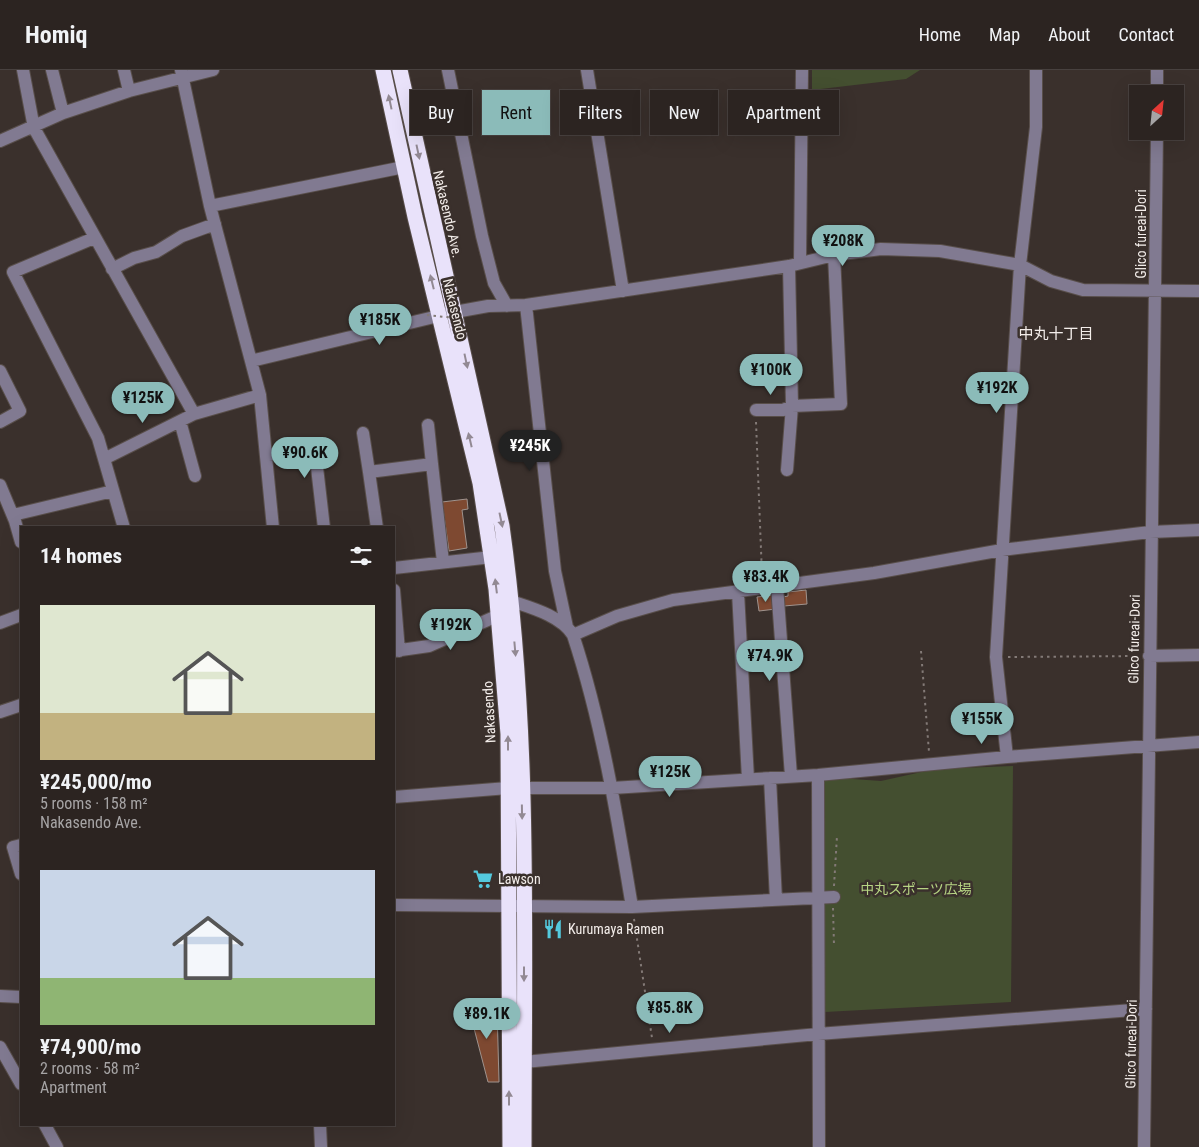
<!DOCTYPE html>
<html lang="en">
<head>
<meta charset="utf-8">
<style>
  body { margin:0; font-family:"Roboto Condensed","Noto Sans JP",sans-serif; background:#342c2a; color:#f1f3f6; height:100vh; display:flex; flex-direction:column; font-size:19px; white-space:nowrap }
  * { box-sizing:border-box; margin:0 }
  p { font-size:16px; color:#a6a4a5 }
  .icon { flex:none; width:28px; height:28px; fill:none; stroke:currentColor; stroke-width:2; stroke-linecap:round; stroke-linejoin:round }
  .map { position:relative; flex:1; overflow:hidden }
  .side { position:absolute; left:20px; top:456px; width:375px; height:600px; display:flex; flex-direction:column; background:#2c2421; border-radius:0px; box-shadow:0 5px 20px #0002,0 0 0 1px #48413f }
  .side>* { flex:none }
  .banner { position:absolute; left:410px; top:20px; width:475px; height:45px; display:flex; gap:10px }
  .needle { width:32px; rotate:27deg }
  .buttons { position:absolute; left:1129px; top:15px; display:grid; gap:10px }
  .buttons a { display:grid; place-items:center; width:55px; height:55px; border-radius:0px; background:#2c2421; box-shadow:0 5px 20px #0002,0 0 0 1px #48413f; font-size:25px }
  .price { position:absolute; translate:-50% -42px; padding:0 11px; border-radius:18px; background:#8bbbb9; color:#111; font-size:16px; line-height:32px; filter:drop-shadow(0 1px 2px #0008) }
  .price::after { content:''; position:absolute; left:50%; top:30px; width:15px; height:11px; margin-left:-8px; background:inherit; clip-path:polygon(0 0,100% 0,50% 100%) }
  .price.on { background:#222; color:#fff }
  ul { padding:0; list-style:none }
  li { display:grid; align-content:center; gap:10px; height:265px; padding:0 20px }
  li span { display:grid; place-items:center; height:155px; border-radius:0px; color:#555 }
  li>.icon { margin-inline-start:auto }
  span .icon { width:90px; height:90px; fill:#fffc; stroke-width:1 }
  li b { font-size:21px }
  h2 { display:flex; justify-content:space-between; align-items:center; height:60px; padding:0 20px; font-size:21px }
  .pill { padding:0 18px; border-radius:0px; background:#2c2421; box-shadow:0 5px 20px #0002,0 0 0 1px #48413f; font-size:18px; line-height:45px }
  .pill.on { background:#8bbbb9; color:#111 }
  header { display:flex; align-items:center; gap:30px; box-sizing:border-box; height:70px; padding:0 25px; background:#2c2421; border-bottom:1px solid #48413f }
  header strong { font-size:24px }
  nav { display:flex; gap:28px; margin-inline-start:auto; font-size:18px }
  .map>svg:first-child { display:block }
  .green { fill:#444f30 }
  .building { fill:#7e4931; stroke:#9f938e }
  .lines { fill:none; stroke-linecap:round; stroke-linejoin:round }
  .minor-casing { stroke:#584e4a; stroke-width:14 }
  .highway-casing { stroke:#584e4a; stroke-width:17 }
  .path { stroke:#837a77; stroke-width:2; stroke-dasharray:2.5 4; stroke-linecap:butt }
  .minor { stroke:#817a91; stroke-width:12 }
  .highway { stroke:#e9e2fa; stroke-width:15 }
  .path-bridge { stroke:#837a77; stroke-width:2; stroke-dasharray:2.5 4; stroke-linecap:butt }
  .oneway { fill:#928993 }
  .labels { text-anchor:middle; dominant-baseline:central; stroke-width:5; stroke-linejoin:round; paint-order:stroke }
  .street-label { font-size:14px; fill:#f3edea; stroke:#3a302c }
  .poi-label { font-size:14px; fill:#f3edea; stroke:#3a302c; text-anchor:start }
  .park-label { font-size:14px; fill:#b6d483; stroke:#3a302c }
  .neighbourhood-label { font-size:15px; fill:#f3edea; stroke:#3a302c }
</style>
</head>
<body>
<header>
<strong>Homiq</strong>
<nav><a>Home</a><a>Map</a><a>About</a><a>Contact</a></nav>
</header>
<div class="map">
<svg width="1199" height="1077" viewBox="0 0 1199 1077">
  <rect width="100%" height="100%" fill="#3a302c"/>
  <path class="green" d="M812,0H920L906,9L812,20Z
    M1013,696L1011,932L825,942L820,835L825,707L881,711L935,699Z"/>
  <path class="building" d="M467,429L468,439L462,440L467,478L449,481L442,432Z
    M806,520L807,534L784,536L783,527L788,526V522Z
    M774,525L776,539L759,541L757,527Z
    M497,938L499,1012H488L469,939Z"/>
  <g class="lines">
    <defs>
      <path id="minor" d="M23,0L34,58L194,344L260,325
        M52,0L63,43
        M124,0L129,21
        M181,0L210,136L260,325L273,458
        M448,0L482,166L494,213L507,236
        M587,0L623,221
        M1157,24V0
        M0,71L63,43L129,21L213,0
        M210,136L404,97
        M94,168L13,202L98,368L124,458
        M800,192L802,0
        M112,199L134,188L156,182L182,166L215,154
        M526,235L789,196L834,185L881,179L940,181L1020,195L1051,211L1083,220L1199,221
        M251,291L455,242L488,236L526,235L555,501L567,557
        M0,301L20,341L0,352
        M756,340H783L792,336L841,334L834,185
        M180,351L195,406
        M428,355L432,394
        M363,363L369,402
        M266,385L315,380L324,458
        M104,389L194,344
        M787,400L792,336L789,196
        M0,415L15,451L21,472
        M13,445L113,421
        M377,458L369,402L432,394L443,492
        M394,498L492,487
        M777,516L791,706
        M394,520L399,581
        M738,522L748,709
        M511,531C532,538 561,546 573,565L617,546L673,530L874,503L1002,480L1150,462L1199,460
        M0,553L21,545
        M573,565C602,653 617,746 632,837
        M394,581L429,576L499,545
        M1149,586L1199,585
        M0,642L21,635
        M1007,687L996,587L1020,195L1036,57V0
        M818,705L819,1077
        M770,708L776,830
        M521,718H612L818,705L1007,687L1199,672
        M394,727L508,718
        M21,775L13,777L21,804
        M394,835L632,837L834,827
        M0,926L21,927
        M0,977L21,1014
        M524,992L818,964L1146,939
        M45,1055L57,1077
        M320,1055L321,1077
        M1144,1077L1157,61"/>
      <path id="highway" d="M383,0L415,147L480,413L496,519L508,664L510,1077
        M400,0L502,456C531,661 524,871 524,1077"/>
    </defs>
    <use href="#minor" class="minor-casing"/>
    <use href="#highway" class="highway-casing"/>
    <path class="path" d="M756,352L762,505
      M921,581L929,682
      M1008,587L1138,586
      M834,816L837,766
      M833,838L834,875
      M634,849L652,968"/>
    <use href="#minor" class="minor"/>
    <use href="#highway" class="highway"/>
    <path class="path-bridge" d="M427,245L464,249"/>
  </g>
  <defs><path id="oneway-solid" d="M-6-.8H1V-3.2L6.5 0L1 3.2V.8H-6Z" transform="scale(1.25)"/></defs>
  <g class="oneway">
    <use href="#oneway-solid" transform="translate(390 32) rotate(-102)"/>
    <use href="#oneway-solid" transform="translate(418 82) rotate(78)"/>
    <use href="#oneway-solid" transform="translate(432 212) rotate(-104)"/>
    <use href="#oneway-solid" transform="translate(466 291) rotate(78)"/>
    <use href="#oneway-solid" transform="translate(470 370) rotate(-103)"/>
    <use href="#oneway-solid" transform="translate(501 450) rotate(78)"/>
    <use href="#oneway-solid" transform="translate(496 516) rotate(-97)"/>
    <use href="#oneway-solid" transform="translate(515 579) rotate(85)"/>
    <use href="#oneway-solid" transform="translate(508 673) rotate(-90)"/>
    <use href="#oneway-solid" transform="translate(522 742) rotate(89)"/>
    <use href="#oneway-solid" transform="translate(524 904) rotate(90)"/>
    <use href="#oneway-solid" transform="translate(509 1028) rotate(-90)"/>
  </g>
  <defs>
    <symbol id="supermarket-bare" viewBox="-9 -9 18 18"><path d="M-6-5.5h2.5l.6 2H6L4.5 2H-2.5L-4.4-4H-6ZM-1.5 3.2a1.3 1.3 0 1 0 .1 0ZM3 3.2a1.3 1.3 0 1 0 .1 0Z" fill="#54cade" stroke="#3a302c" stroke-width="2.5" paint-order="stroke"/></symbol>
    <symbol id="restaurant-bare" viewBox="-9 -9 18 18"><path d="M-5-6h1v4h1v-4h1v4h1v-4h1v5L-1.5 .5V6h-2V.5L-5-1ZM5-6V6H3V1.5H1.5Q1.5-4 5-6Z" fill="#54cade" stroke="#3a302c" stroke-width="2.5" paint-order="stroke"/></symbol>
  </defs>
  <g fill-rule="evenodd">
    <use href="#supermarket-bare" x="469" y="795" width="28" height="28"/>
    <use href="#restaurant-bare" x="539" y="845" width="28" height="28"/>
  </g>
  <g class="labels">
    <g class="street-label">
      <text transform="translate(448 144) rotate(77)">Nakasendo Ave.</text>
      <text transform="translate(1141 164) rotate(-90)">Glico fureai-Dori</text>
      <text transform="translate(455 239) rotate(76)">Nakasendo</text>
      <text transform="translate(1134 569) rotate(-89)">Glico fureai-Dori</text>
      <text transform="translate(489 642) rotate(-93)">Nakasendo</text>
      <text transform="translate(1131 974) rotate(-89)">Glico fureai-Dori</text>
    </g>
    <g class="poi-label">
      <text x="498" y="809">Lawson</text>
      <text x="568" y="859">Kurumaya Ramen</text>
    </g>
    <g class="park-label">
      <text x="916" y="819">中丸スポーツ広場</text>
    </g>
    <g class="neighbourhood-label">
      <text x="1056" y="264">中丸十丁目</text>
    </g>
  </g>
</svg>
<div class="buttons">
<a><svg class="needle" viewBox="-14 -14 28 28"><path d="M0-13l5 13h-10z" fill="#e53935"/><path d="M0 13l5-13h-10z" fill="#a6a4a5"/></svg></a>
</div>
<b class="price" style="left:843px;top:197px">¥208K</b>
<b class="price" style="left:380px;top:276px">¥185K</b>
<b class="price" style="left:771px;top:326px">¥100K</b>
<b class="price" style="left:997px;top:344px">¥192K</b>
<b class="price" style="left:143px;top:354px">¥125K</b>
<b class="price on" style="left:530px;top:402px">¥245K</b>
<b class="price" style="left:305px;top:409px">¥90.6K</b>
<b class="price" style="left:766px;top:533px">¥83.4K</b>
<b class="price" style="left:451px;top:581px">¥192K</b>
<b class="price" style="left:770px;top:612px">¥74.9K</b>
<b class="price" style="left:982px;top:675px">¥155K</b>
<b class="price" style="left:670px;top:728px">¥125K</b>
<b class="price" style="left:670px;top:964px">¥85.8K</b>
<b class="price" style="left:487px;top:970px">¥89.1K</b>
<div class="banner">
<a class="pill">Buy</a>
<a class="pill on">Rent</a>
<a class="pill">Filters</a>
<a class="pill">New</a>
<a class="pill">Apartment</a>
</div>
<section class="side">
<h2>14 homes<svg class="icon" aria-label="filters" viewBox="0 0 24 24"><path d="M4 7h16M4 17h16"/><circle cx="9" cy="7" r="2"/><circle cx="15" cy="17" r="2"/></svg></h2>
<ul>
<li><span style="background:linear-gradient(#dfe7d0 70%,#c2b280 0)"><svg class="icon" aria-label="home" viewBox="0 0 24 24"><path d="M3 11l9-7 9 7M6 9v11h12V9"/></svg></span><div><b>¥245,000/mo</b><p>5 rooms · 158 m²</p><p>Nakasendo Ave.</p></div></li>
<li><span style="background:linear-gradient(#c9d6e8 70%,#8fb573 0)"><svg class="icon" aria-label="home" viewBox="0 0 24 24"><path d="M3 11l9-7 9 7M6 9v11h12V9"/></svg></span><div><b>¥74,900/mo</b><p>2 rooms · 58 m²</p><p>Apartment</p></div></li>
</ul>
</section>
</div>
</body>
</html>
